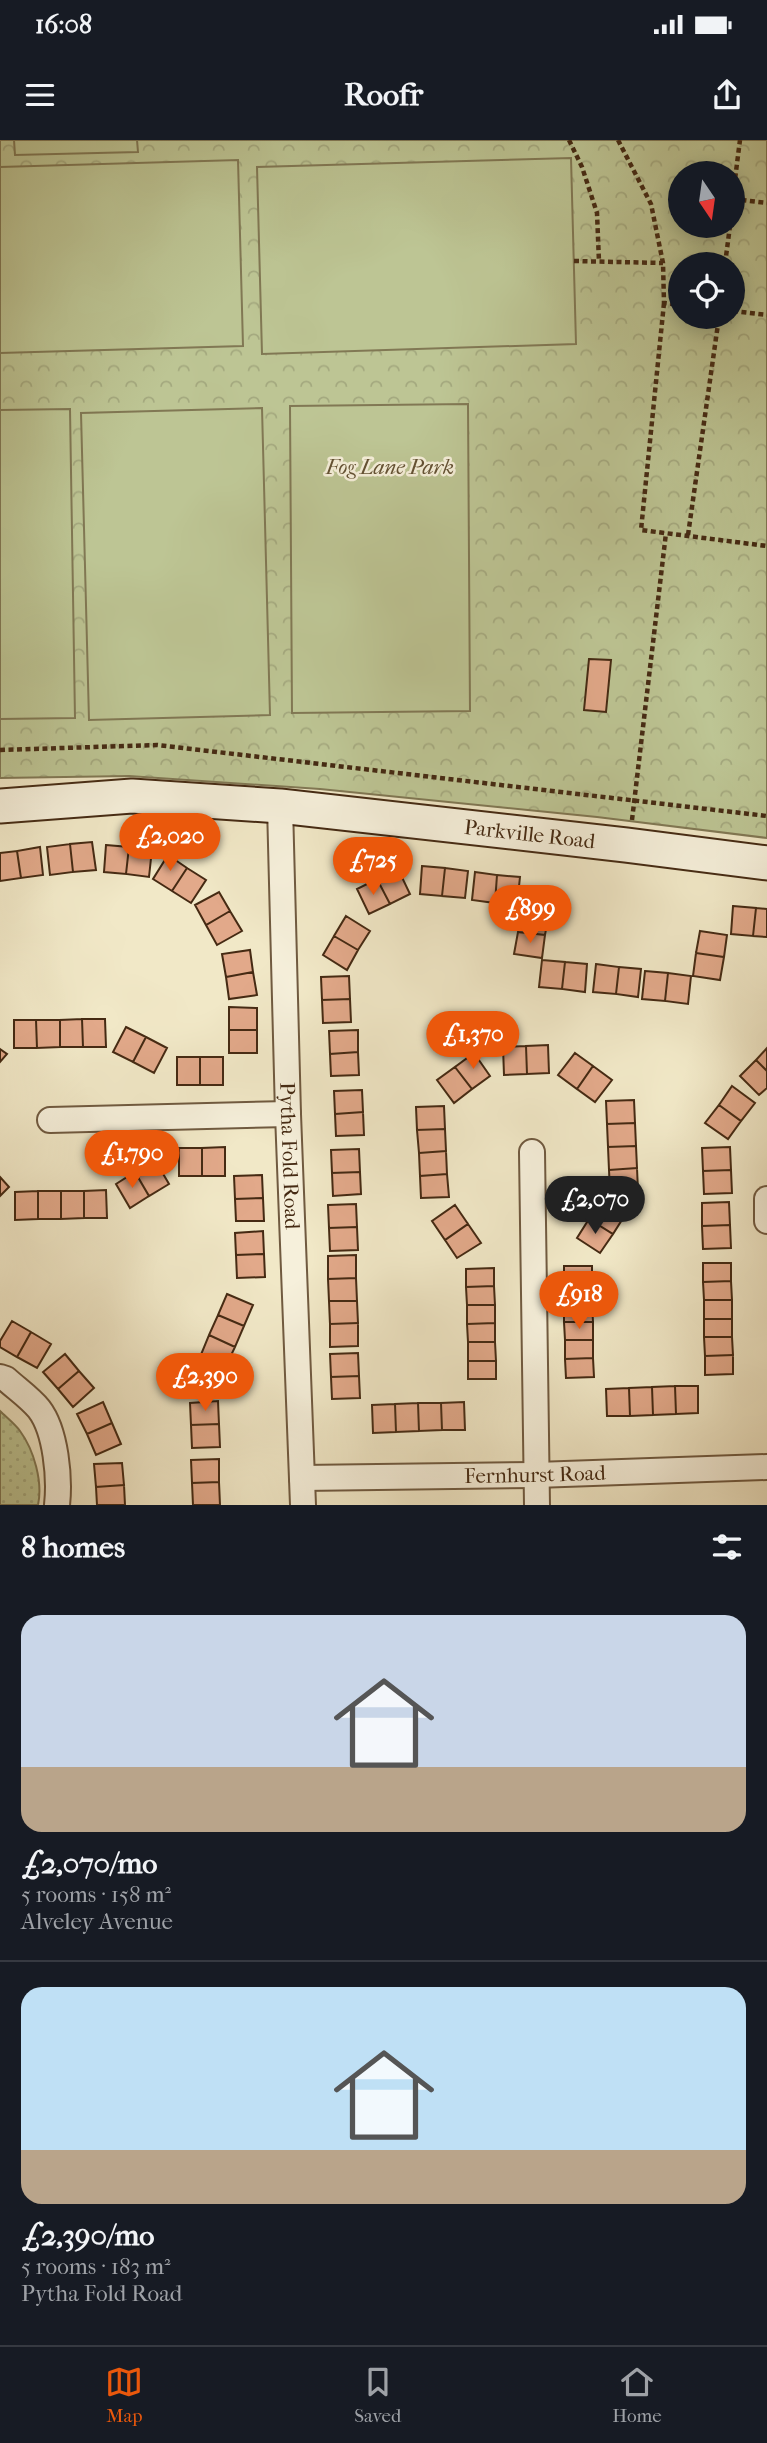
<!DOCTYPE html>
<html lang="en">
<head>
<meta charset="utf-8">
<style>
  body { margin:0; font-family:"IM FELL French Canon",serif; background:#242831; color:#f1f3f6; height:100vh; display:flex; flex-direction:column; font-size:26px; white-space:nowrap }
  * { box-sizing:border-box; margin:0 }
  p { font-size:23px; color:#9ea1a6 }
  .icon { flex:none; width:38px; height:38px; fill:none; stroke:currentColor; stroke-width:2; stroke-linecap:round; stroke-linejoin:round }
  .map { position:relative; height:1365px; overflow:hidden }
  .sheet { display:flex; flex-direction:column; background:#171b24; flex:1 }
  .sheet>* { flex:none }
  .needle { width:46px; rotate:167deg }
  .tools { position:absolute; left:668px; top:21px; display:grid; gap:14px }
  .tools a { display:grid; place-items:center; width:77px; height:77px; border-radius:50%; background:#171b24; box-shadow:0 4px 18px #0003; font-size:35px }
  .price { position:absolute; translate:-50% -60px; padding:0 16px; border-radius:24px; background:#ea580c; color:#fff; font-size:23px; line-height:46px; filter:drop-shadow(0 2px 4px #0008) }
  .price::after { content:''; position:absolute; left:50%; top:42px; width:21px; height:16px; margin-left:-10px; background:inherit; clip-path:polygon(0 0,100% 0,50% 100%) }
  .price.on { background:#222; color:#fff }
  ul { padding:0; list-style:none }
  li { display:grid; align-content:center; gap:14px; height:371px; padding:0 21px }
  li+li { border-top:2px solid #363941 }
  li span { display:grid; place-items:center; height:217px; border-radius:21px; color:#555 }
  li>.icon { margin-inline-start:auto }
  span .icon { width:126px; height:126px; fill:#fffc; stroke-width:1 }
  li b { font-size:30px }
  h2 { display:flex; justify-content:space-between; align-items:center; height:84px; padding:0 21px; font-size:30px }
  .status { display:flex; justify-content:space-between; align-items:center; height:49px; padding:0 35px; background:#171b24; direction:ltr }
  .status svg { height:19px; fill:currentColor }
  header { display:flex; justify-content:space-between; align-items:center; height:91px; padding:0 21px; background:#171b24; font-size:32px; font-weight:700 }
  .tabs { display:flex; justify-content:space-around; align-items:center; height:98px; border-top:2px solid #363941; background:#171b24; font-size:19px; color:#9ea1a6 }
  .tabs a { display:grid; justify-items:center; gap:4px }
  .tabs .on { color:#ea580c }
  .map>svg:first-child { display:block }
  .grass { fill:url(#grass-dots); stroke:#817854; stroke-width:2 }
  .forest { fill:url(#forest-crowns); stroke:#817854; stroke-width:2; fill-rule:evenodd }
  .pitch { fill:#bdc594; stroke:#817854; stroke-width:2 }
  .building { fill:#e2a98a; stroke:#452a13; stroke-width:2 }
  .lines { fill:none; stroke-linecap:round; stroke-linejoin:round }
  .street-casing { stroke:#705a40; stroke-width:28 }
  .secondary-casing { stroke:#452a13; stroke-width:37 }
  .path { stroke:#452a13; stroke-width:4.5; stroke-dasharray:5 3.5; stroke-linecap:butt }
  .street { stroke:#f6f0db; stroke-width:24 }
  .secondary { stroke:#f6f0db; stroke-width:33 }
  .labels { text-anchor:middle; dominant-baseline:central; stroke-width:5; stroke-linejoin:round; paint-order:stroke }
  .park-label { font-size:21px; font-style:italic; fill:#635133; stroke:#f6f0db }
  .street-label { font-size:21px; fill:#452a13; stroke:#f6f0db }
</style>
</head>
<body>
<div class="status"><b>16:08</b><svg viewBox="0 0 49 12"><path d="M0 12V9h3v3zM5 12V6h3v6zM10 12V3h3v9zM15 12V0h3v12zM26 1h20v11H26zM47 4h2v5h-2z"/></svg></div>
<header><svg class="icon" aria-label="menu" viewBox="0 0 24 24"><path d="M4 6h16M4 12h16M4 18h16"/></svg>Roofr<svg class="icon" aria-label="share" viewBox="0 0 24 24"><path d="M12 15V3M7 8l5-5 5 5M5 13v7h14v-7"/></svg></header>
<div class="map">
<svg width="767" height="1365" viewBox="0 0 767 1365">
  <defs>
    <pattern id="grass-dots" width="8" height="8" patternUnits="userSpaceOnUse" patternTransform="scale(1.75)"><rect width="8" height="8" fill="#bdc594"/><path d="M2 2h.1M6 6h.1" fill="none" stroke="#a4a97f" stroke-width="1.8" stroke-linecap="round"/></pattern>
    <pattern id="forest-crowns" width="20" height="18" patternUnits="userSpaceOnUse" patternTransform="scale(1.75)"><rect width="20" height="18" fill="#bdc594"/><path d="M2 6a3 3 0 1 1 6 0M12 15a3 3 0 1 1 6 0" fill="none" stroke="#a4a97f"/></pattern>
  </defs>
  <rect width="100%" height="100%" fill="#f1e8c7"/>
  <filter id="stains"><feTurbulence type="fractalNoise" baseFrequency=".00286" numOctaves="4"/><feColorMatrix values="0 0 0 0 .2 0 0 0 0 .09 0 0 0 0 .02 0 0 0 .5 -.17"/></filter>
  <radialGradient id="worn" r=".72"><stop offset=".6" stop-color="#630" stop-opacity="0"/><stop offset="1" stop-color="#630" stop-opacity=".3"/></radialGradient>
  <path class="grass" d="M0,1271C6,1277 15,1284 20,1291C34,1310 43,1342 38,1365H0Z"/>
  <path class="forest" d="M0,0H767V698L597,677L320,649L129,636L0,638ZM681,33H733V86H681ZM681,124H733V177H681Z"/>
  <path class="pitch" d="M14,0H137L138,12L15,15Z
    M571,18L576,204L262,214L257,27Z
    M238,20L243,206L0,213V27Z
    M468,264L470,571L292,573L290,266Z
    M262,268L270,575L89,580L81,273Z
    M70,269L75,578L0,579V270Z"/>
  <path class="building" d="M589,519L611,520L606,572L584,570Z
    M92,702L96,730L73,732L70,704Z
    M70,704L73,732L50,735L47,707Z
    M106,705L129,707L126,734L104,732Z
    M40,707L43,735L21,738L17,711Z
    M129,707L152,709L149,737L126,734Z
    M17,711L21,738L0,741V713Z
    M168,715L187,728L172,751L153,739Z
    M422,726L445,728L442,756L420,754Z
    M187,728L206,740L191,763L172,751Z
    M445,728L468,731L465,758L442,756Z
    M398,729L410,754L390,764L377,739Z
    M475,732L497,735L495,763L472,760Z
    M497,735L520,737L517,765L495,763Z
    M377,739L390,764L369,774L357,749Z
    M219,752L230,771L206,785L195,765Z
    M733,766L756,768L753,796L731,794Z
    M756,768L767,769V797L753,796Z
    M521,769L549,773L545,795L518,792Z
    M230,771L242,791L217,805L206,785Z
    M346,776L370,791L358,810L334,796Z
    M700,791L727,795L724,817L696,813Z
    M518,792L545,795L542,818L514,814Z
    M334,796L358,810L347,830L323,815Z
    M250,810L253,832L226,837L222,814Z
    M696,813L724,817L720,840L693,836Z
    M542,820L565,822L562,849L539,847Z
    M565,822L587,824L585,852L562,849Z
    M596,824L619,827L616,854L593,852Z
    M619,827L641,829L638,857L616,854Z
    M645,831L668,833L665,861L642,859Z
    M253,832L257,855L229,859L226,837Z
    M668,833L691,836L688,864L665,861Z
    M349,836L350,859L322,860L321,837Z
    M350,859L351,882L323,883L322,860Z
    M229,867L257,868V890H229Z
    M82,879H105L106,907H83Z
    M82,879L83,907H60V880Z
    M14,880H36L37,908H14Z
    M36,880H60V907L37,908Z
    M126,887L146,897L133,922L113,912Z
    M229,890H257V913H229Z
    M358,890V912L330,914L329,891Z
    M146,897L167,908L154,933L133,922Z
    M548,905L549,933L527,934L526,906Z
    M526,906L527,934L504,935L503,907Z
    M767,908V931L756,920Z
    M0,909L7,914L0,922Z
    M358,912L359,935L331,936L330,914Z
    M474,913L490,936L472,949L455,927Z
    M575,913L593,926L577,949L558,935Z
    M177,917H200V945H177Z
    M200,917H223V945H200Z
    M756,920L767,931V948L759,955L740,936Z
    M593,926L612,940L595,962L577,949Z
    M455,927L472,949L454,963L437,940Z
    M732,946L755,963L741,981L719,965Z
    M362,950L363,972L335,974L334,951Z
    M634,960L635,983L607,984L606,961Z
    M719,965L741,981L728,999L705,983Z
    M444,966L445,989L417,990L416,967Z
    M363,972L364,995L336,996L335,974Z
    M635,983L636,1006L608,1007L607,984Z
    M445,989L446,1011L419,1013L417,990Z
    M636,1006L637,1028L609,1030L608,1007Z
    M225,1007V1036H202V1008Z
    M730,1007L731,1030L703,1031L702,1008Z
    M179,1008H202V1036H179Z
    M359,1009L360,1032L332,1033L331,1010Z
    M446,1011L447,1034L420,1036L419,1013Z
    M155,1020L169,1044L149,1056L135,1032Z
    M637,1028L638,1051L610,1052L609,1030Z
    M731,1030L732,1053L704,1054L703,1031Z
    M135,1032L149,1056L130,1068L116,1044Z
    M360,1032L361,1054L333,1056L332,1033Z
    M447,1034L449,1057L421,1058L420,1036Z
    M262,1035L263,1058L235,1059L234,1036Z
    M0,1037L9,1047L0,1056Z
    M106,1050L107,1078H84V1051Z
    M38,1051H61V1079H38Z
    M38,1051V1079L15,1080V1052Z
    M61,1051H84V1078L61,1079Z
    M263,1058L264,1081H236L235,1059Z
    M602,1060L625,1075L613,1094L589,1079Z
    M729,1062L730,1085L702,1086V1063Z
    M356,1064L357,1087L329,1088L328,1065Z
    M455,1065L468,1084L445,1100L432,1081Z
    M589,1079L613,1094L600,1113L577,1098Z
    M468,1084L481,1103L457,1118L445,1100Z
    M730,1085L731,1108L703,1109L702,1086Z
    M357,1087L358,1110L330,1111L329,1088Z
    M263,1091L264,1114L236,1115L235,1093Z
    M264,1114L265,1137L237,1138L236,1115Z
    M356,1115V1138L328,1139V1116Z
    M703,1123H731V1141L703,1142Z
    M564,1126H592V1144L564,1145Z
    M494,1128V1146L466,1147V1129Z
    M356,1138L357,1161H329L328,1139Z
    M731,1141L732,1160H704L703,1142Z
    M592,1144V1163H564V1145Z
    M494,1146L495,1165H467L466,1147Z
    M227,1154L253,1165L244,1186L218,1175Z
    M704,1160H732V1179H704Z
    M329,1161H357L358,1183L330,1184Z
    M564,1163H592L593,1182H564Z
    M467,1165H495V1183L467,1184Z
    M218,1175L244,1186L235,1207L209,1195Z
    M704,1179H732V1197H704Z
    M12,1181L31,1192L17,1217L0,1207V1201Z
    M564,1182H593V1200H565Z
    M358,1183V1206L330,1207V1184Z
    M495,1183V1202H468L467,1184Z
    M31,1192L51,1204L37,1228L17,1217Z
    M209,1195L235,1207L225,1228L200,1217Z
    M704,1197H732L733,1215L705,1216Z
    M565,1200H593V1218L565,1219Z
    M468,1202H495L496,1221H468Z
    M358,1213L359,1236L331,1237L330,1214Z
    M65,1214L79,1231L58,1249L43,1232Z
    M733,1215V1234L705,1235V1216Z
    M200,1217L225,1228L216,1249L190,1238Z
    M593,1218L594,1237L566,1238L565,1219Z
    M468,1221H496V1239H468Z
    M79,1231L94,1248L73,1267L58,1249Z
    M359,1236L360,1258L332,1259L331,1237Z
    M675,1246H698V1273L676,1274Z
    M675,1246L676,1274L653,1275L652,1247Z
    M652,1247L653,1275L630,1276L629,1248Z
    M629,1248L630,1276H607L606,1249Z
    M218,1261L219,1284L191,1285L190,1263Z
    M103,1262L112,1283L87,1294L77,1274Z
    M464,1262L465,1290H442L441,1263Z
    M418,1263H441L442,1290L419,1291Z
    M418,1263L419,1291L396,1292L395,1264Z
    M395,1264L396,1292L373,1293L372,1265Z
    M112,1283L121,1304L96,1315L87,1294Z
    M219,1284L220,1307L192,1308L191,1285Z
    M219,1319V1342L192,1343L191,1320Z
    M122,1323L124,1345L96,1347L94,1324Z
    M219,1342L220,1365H193L192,1343Z
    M124,1345L125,1365H97L96,1347Z"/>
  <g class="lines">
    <defs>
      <g id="street">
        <path id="s1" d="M280,666L288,974L303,1365"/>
        <path d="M50,980L288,974"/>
        <path d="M532,1012L537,1365"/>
        <path d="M767,1059V1081"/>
        <path d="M0,1237L6,1239C17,1249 30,1258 39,1269C56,1291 60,1338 57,1365"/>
        <path id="s2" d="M302,1338L536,1335L767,1327"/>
      </g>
      <g id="secondary">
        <path id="s3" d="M0,666L132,656L280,666L626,705L767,723"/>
      </g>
    </defs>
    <use href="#street" class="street-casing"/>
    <use href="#secondary" class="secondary-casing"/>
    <path class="path" d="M569,0L582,27L597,73L599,122
      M618,0L651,64L663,123L664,163L681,165
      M733,55L740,0
      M733,59L767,63
      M574,121L663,123
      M725,124L730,86
      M664,163L641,390L767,406
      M733,171L767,175
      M688,395L719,177
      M0,610L157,605L767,676
      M632,680L666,393"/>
    <use href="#street" class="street"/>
    <use href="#secondary" class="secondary"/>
  </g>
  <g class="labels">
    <g class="park-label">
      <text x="390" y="327">Fog Lane Park</text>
    </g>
    <g class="street-label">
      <text stroke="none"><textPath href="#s3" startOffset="532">Parkville Road</textPath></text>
      <text stroke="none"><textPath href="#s1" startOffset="350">Pytha Fold Road</textPath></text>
      <text stroke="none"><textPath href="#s2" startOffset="233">Fernhurst Road</textPath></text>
    </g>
  </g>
  <rect width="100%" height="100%" filter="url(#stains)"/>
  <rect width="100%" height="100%" fill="url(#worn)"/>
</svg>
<div class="tools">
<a><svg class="needle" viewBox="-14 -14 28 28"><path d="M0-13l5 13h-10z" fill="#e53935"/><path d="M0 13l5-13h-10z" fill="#9ea1a6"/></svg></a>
<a><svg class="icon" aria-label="locate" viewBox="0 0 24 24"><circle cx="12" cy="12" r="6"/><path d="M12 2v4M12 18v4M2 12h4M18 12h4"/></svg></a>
</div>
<b class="price" style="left:170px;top:733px">£2,020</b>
<b class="price" style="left:373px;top:757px">£725</b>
<b class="price" style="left:530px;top:805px">£899</b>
<b class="price" style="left:473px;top:931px">£1,370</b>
<b class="price" style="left:132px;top:1050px">£1,790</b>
<b class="price on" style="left:595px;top:1096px">£2,070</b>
<b class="price" style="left:579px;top:1191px">£918</b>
<b class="price" style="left:205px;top:1273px">£2,390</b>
</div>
<section class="sheet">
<h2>8 homes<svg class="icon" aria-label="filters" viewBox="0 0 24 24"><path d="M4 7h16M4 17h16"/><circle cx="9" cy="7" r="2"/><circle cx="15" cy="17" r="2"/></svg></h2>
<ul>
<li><span style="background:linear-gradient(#c9d6e8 70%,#b9a48a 0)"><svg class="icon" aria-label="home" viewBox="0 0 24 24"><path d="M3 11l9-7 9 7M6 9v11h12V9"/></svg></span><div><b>£2,070/mo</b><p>5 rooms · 158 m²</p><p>Alveley Avenue</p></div></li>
<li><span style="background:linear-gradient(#bfe0f5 75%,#b9a48a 0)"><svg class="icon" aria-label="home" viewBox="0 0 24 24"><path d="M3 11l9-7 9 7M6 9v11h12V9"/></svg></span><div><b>£2,390/mo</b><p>5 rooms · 183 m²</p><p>Pytha Fold Road</p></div></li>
</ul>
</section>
<nav class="tabs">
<a class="on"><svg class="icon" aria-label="map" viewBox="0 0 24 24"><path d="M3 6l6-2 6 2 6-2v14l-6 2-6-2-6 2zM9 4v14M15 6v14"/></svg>Map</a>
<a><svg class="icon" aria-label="saved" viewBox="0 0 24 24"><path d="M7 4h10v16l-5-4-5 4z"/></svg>Saved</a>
<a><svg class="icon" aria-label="home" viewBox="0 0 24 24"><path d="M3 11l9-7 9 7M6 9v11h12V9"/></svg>Home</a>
</nav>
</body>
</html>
